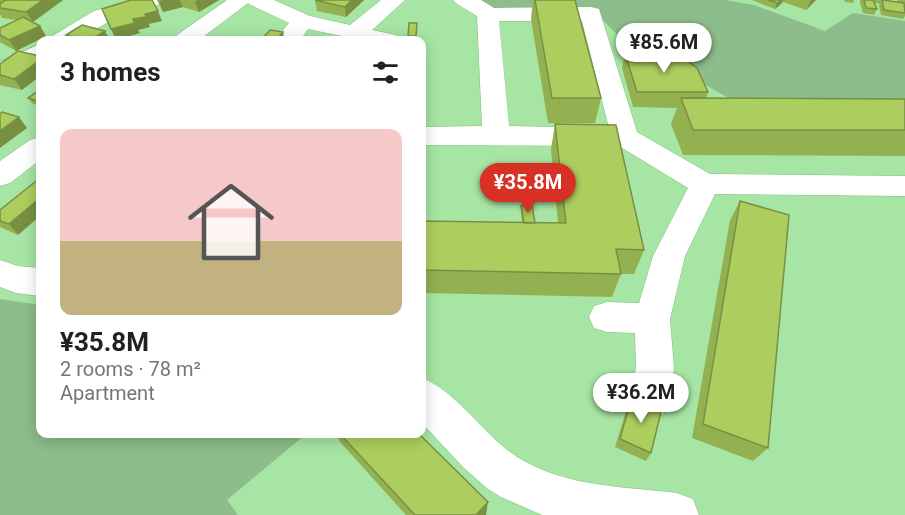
<!DOCTYPE html>
<html lang="en">
<head>
<meta charset="utf-8">
<style>
  body { margin:0; font-family:Roboto,sans-serif; background:#f2f2f2; color:#202124; height:100vh; display:flex; flex-direction:column; font-size:22px; white-space:nowrap }
  * { box-sizing:border-box; margin:0 }
  p { font-size:20px; color:#757577 }
  .icon { flex:none; width:33px; height:33px; fill:none; stroke:currentColor; stroke-width:2; stroke-linecap:round; stroke-linejoin:round }
  .map { position:relative; flex:1; overflow:hidden }
  .drawer { position:absolute; left:36px; top:36px; width:390px; height:402px; display:flex; flex-direction:column; background:#fff; border-radius:12px; box-shadow:0 3px 15px #0003 }
  .drawer>* { flex:none }
  .price { position:absolute; translate:-50% -51px; padding:0 14px; border-radius:21px; background:#fff; color:#222; font-size:20px; line-height:39px; filter:drop-shadow(0 2px 3px #0008) }
  .price::after { content:''; position:absolute; left:50%; top:36px; width:18px; height:14px; margin-left:-9px; background:inherit; clip-path:polygon(0 0,100% 0,50% 100%) }
  .price.on { background:#d93025; color:#fff }
  ul { padding:0; list-style:none }
  li { display:grid; align-content:center; gap:12px; height:318px; padding:0 24px }
  li+li { border-top:2px solid #e0e0e0 }
  li span { display:grid; place-items:center; height:186px; border-radius:12px; color:#555 }
  li>.icon { margin-inline-start:auto }
  span .icon { width:108px; height:108px; fill:#fffc; stroke-width:1 }
  li b { font-size:26px }
  h2 { display:flex; justify-content:space-between; align-items:center; height:72px; padding:0 24px; font-size:26px }
  .map>svg:first-child { display:block }
  .green { fill:#8cbd8a }
  .lines { fill:none; stroke-linecap:round; stroke-linejoin:round }
  .minor-casing { stroke:#81be7f; stroke-width:1 }
  .major-casing { stroke:#81be7f; stroke-width:1 }
  .minor { fill:#fff; fill-rule:evenodd }
  .major { fill:#fff; fill-rule:evenodd }
  .wall { fill:#94b151 }
  .shaded-wall { fill:#789042 }
  .building { fill:#acce5e; stroke:#789042; stroke-width:1.5 }
</style>
</head>
<body>
<div class="map">
<svg width="905" height="515" viewBox="0 0 905 515">
  <rect width="100%" height="100%" fill="#a6e5a4"/>
  <path class="green" d="M470,0H725L754,5L825,31L853,13L905,21V110L737,103L697,80L631,49L593,10H494Z
    M0,299L40,305V434H306L227,500L238,515H0Z"/>
  <g class="lines">
    <defs>
      <path id="minor" d="M131,0H164L160,4L110,21L77,40H51L54,35L94,11Z
        M245,0H274L310,16L350,25L381,0H405L372,30L396,35L399,40H360L308,29L300,40H278L279,35L289,23L249,4Z
        M453,0H481L494,8L591,7L599,9L637,132L710,174L905,176V196L715,194L685,256L670,319L674,368L669,401L663,414L649,420L635,414L629,401L636,368L635,333L607,332L594,328L589,317L594,306L607,302L639,303L653,256L688,188L619,146L422,145V127L482,126L477,16L457,4ZM499,21H582L609,128L509,126Z
        M40,44V60L0,79V62Z
        M0,260L18,266L40,268V296L16,293L0,287Z
        M422,378C453,390 479,427 506,449C554,487 618,486 677,493L693,499L699,515H542L501,497L488,489L464,468L422,423Z"/>
      <path id="major" d="M227,0H252L199,40H174L177,35Z
        M40,137V160L10,183L0,186V161L30,140Z"/>
    </defs>
    <use href="#minor" class="minor-casing"/>
    <use href="#major" class="major-casing"/>
    <use href="#minor" class="minor"/>
    <use href="#major" class="major"/>
  </g>
  <path class="wall" d="M0,0H63L33,22L40,26L46,36L16,51L0,42V28L17,20L2,18L0,14V4L1,3H0Z
    M157,0H219L199,12L183,7L163,12Z
    M315,0H364L346,17L317,11Z
    M533,0H575L601,98L595,123H548L531,19Z
    M752,0H816L806,10L783,2L781,4L775,9Z
    M844,0H854L853,3L845,2Z
    M860,0H890L889,1L898,2L897,0H905V16L903,19L881,15L879,6L880,4L874,3L877,9L874,15L863,13L860,3Z
    M417,23L416,40H408V36Z
    M105,31L108,37L102,40H69L66,35Z
    M18,51L22,90L0,85V64Z
    M625,53L708,92L706,99H905V156L683,155L671,124L677,108L633,107L622,68Z
    M40,90V107L32,103L28,98Z
    M555,124L644,250L634,274H621L612,297L422,293V221L522,223L521,211V206L535,223H558L551,149Z
    M740,201L768,448L753,461L692,438L730,220Z
    M0,210L18,235L0,227Z
    M632,396L651,453L646,461L615,447L628,405Z
    M336,434H419L486,515H406L340,442Z"/>
  <path class="shaded-wall" d="M43,0H63L33,22L26,12Z
    M164,0H180L183,7L163,12L159,1Z
    M198,0H219L199,12L195,2Z
    M352,0H364L346,17L345,7Z
    M782,0H783L781,4L775,9L777,3Z
    M811,0H816L806,10Z
    M158,11L162,21L149,24L150,27L138,30L140,33L116,40L111,29L145,14Z
    M40,26L46,36L16,51L9,40Z
    M105,31L108,37L102,40H91Z
    M283,32L284,38L282,40H276Z
    M40,60V76L22,90L14,79Z
    M19,117L27,128L0,148V131Z
    M40,198V216L18,235L9,224Z
    M488,502L486,515H476Z"/>
  <path class="building" d="M6,0H43L26,12L0,8V4Z
    M131,0H152L158,11L145,14L146,17L133,19L135,23L111,29L102,9Z
    M315,0H352L345,7Z
    M535,0H575L601,98H552Z
    M768,0H782L777,3Z
    M864,0H873L877,9L866,8Z
    M882,0L904,3L905,13L884,10Z
    M23,17L40,26L9,40L0,35V28Z
    M409,23H417L416,36H408Z
    M82,25L105,31L91,40H87L66,35Z
    M270,30L283,32L276,40H261Z
    M18,51L40,56V60L14,79L0,75V64Z
    M625,53H664L686,60L697,68L708,92H637Z
    M40,90V102L28,98Z
    M681,98L905,99V130H693Z
    M2,112L19,117L0,131V114Z
    M555,124L616,125L644,250L616,249L621,274L422,270V221L566,223Z
    M40,178V198L9,224L0,221V210Z
    M740,201L789,215L768,448L703,424Z
    M532,205L535,223H524L521,206Z
    M632,396L662,408L651,453L620,439Z
    M340,434H419L488,502L476,515H415Z"/>
</svg>
<b class="price" style="left:664px;top:74px">¥85.6M</b>
<b class="price on" style="left:528px;top:214px">¥35.8M</b>
<b class="price" style="left:641px;top:424px">¥36.2M</b>
<section class="drawer">
<h2>3 homes<svg class="icon" aria-label="filters" viewBox="0 0 24 24"><path d="M4 7h16M4 17h16"/><circle cx="9" cy="7" r="2"/><circle cx="15" cy="17" r="2"/></svg></h2>
<ul>
<li><span style="background:linear-gradient(#f6c9c9 60%,#c2b280 0)"><svg class="icon" aria-label="home" viewBox="0 0 24 24"><path d="M3 11l9-7 9 7M6 9v11h12V9"/></svg></span><div><b>¥35.8M</b><p>2 rooms · 78 m²</p><p>Apartment</p></div></li>
</ul>
</section>
</div>
</body>
</html>
